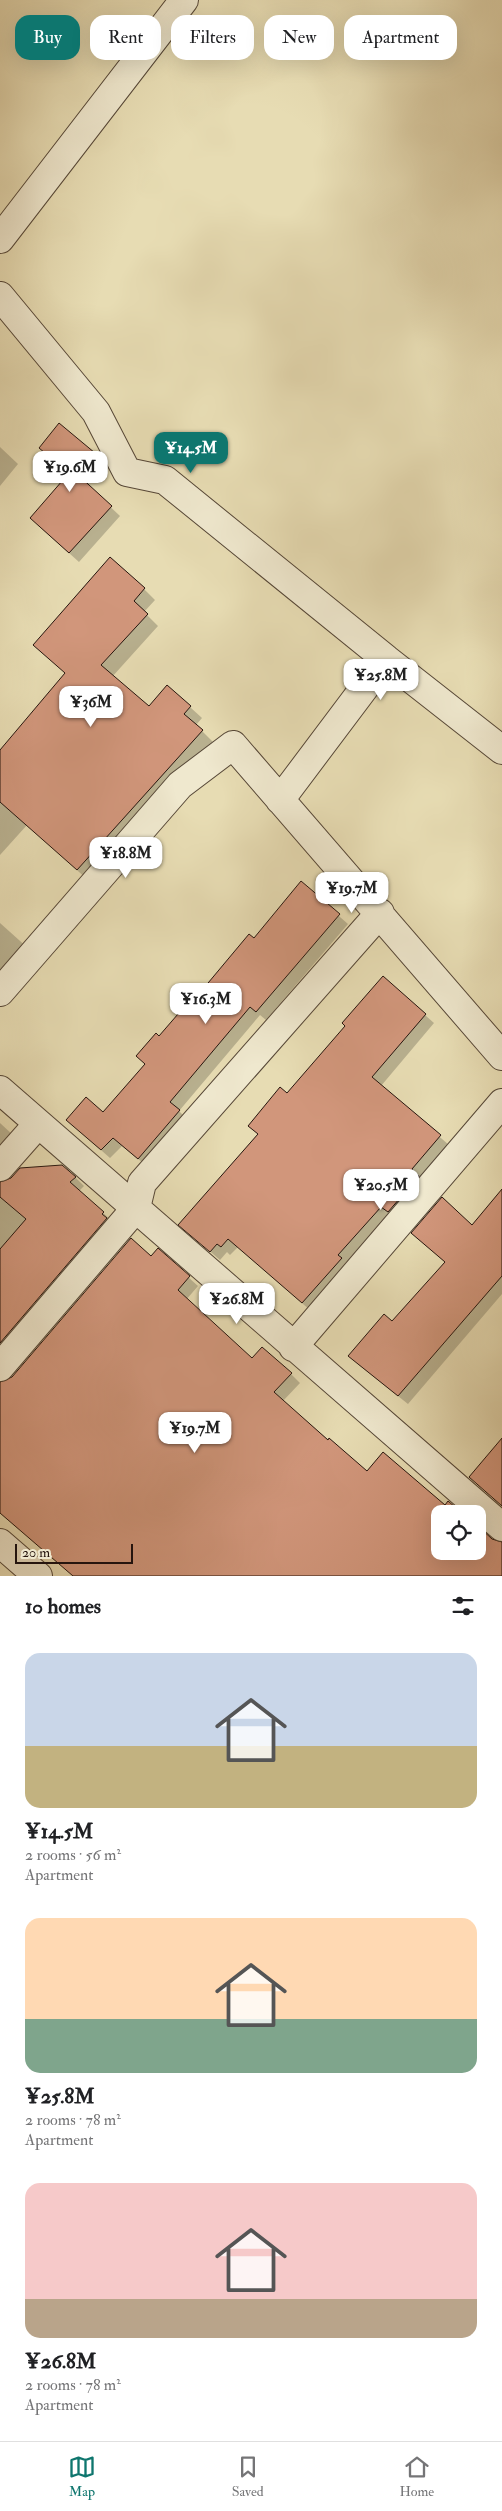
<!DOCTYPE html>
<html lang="en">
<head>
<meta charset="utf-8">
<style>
  body { margin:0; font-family:"IM FELL Double Pica",serif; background:#f2f2f2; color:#202124; height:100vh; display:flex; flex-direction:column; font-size:19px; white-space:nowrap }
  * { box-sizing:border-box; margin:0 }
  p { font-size:16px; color:#757577 }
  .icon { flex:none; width:28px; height:28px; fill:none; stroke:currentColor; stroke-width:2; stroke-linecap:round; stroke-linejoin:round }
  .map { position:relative; height:1576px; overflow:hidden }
  .side { display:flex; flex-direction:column; background:#fff; flex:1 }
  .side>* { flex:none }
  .hud { position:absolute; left:15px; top:15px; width:472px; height:45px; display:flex; gap:10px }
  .fabs { position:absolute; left:431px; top:1505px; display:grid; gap:10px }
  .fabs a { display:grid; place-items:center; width:55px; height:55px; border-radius:10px; background:#fff; box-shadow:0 5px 20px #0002; font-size:25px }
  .scale { position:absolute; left:15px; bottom:12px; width:118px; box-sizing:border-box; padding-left:5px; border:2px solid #26150e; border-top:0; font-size:14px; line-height:18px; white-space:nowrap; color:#26150e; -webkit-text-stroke:4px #efe8ce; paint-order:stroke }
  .price { position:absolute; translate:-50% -42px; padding:0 11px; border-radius:10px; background:#fff; color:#222; font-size:16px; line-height:32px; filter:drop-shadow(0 1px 2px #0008) }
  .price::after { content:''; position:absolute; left:50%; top:30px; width:15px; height:11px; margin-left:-8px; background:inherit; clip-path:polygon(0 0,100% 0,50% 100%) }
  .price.current { background:#0f766e; color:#fff }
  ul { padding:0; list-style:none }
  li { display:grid; align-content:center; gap:10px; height:265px; padding:0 25px }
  li span { display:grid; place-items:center; height:155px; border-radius:15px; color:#555 }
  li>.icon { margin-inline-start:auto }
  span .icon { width:90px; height:90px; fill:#fffc; stroke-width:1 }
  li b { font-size:21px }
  h2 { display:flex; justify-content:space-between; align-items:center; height:60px; padding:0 25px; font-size:21px }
  .pill { padding:0 18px; border-radius:15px; background:#fff; box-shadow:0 5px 20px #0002; font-size:18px; line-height:45px }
  .pill.current { background:#0f766e; color:#fff }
  .dock { display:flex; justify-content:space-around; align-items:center; height:70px; border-top:1px solid #e0e0e0; background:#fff; font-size:14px; color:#757577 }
  .dock a { display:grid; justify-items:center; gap:2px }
  .dock .current { color:#0f766e }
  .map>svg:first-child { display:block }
  .shadow { fill:#0003 }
  .building { fill:#d1967b; stroke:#26150e }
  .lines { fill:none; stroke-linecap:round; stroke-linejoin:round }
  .street-casing { stroke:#564737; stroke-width:30 }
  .street { stroke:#efe8ce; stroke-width:28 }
</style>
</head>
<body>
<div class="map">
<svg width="502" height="1576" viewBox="0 0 502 1576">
  <rect width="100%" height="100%" fill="#e7dcb3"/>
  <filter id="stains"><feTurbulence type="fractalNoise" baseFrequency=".004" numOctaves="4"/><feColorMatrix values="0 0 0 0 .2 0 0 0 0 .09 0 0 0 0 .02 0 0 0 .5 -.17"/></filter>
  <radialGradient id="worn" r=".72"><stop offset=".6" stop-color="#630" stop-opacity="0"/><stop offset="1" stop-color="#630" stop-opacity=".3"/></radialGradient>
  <path class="shadow" d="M0,447L18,464L0,486Z
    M40,448L94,454L103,463L86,484L120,516L79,562L40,527L70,474Z
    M144,589L155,600L144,612L158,626L112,677L149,708L167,686L202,718L196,725L213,742L89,881L27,825L0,855V751Z
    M301,883L348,924L266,1020L260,1015L179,1111L188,1120L148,1167L122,1146L110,1158L77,1129L104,1113L146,1065L159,1038L254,940Z
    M0,923L29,949L0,983Z
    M425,1015L434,1023L381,1086L449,1145L311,1311L238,1247L230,1255L227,1252L220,1260L189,1233L259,1135L249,1126L287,1094Z
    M0,1123L13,1135L0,1151Z
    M21,1169L75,1177L84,1186L79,1191L112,1221L0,1362V1183H5Z
    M502,1191V1294L408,1404L359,1365L446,1263L422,1242L472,1226Z
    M158,1250L198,1286L186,1300L252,1360L291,1374L300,1383L283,1401L367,1473L440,1514V1551H478V1528L502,1559V1576H73L0,1500V1383H6Z"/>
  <path class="building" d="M59,423L95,453L77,474L112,506L69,553L30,518L69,473L39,448Z
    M110,557L145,588L134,601L148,614L101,665L149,706L167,685L191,706L184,714L203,730L77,870L0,802V750L65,673L33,645Z
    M301,881L340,914L256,1012L250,1007L170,1102L180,1110L138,1159L113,1138L101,1150L66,1120L86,1097L103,1112L145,1064L136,1056L156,1033L159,1036L191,999L193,1001L249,934L254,938Z
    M383,976L426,1014L372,1077L441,1135L412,1169L419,1176L388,1212L381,1207L338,1255L342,1258L302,1303L228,1239L221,1247L217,1244L210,1252L178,1225L258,1134L248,1126L280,1087L287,1093L345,1026L342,1023Z
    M62,1165L76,1177L70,1182L104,1212L102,1214L107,1218L0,1343V1249L26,1219L0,1197V1182L11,1178L20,1168Z
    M502,1189V1276L398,1396L348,1356L384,1314L392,1321L445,1262L411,1233L442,1197L472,1225Z
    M131,1238L151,1256L158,1248L190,1276L178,1290L252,1358L262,1347L292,1373L274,1392L328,1440L329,1438L367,1471L383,1452L445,1505L448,1501L463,1514H440V1551H478V1526L492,1539L502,1542V1576H73L0,1513V1382L12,1377Z
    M502,1438V1506L469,1477Z"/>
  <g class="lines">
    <defs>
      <path id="street" d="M0,239L184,0
        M0,296L96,412L127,472L165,480L386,659
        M280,800L386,659L502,750
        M0,992L180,785L233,745L502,1056
        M0,1090L502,1527
        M0,1167L38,1124
        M293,1347L502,1103
        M0,1367L136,1208L142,1183L380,913
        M0,1543L38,1576"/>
    </defs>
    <use href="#street" class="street-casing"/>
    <use href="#street" class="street"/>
  </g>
  <rect width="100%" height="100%" filter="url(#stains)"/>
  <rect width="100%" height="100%" fill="url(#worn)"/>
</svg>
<div class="fabs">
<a><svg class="icon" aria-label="locate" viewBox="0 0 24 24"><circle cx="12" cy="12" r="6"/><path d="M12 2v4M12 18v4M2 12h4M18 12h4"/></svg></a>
</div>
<div class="scale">20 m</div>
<b class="price current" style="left:191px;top:474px">¥14.5M</b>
<b class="price" style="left:70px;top:493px">¥19.6M</b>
<b class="price" style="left:381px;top:701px">¥25.8M</b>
<b class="price" style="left:91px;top:728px">¥36M</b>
<b class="price" style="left:126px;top:879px">¥18.8M</b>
<b class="price" style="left:352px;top:914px">¥19.7M</b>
<b class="price" style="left:206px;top:1025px">¥16.3M</b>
<b class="price" style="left:381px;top:1211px">¥20.5M</b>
<b class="price" style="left:237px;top:1325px">¥26.8M</b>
<b class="price" style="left:195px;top:1454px">¥19.7M</b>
<div class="hud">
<a class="pill current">Buy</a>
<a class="pill">Rent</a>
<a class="pill">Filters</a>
<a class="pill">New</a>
<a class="pill">Apartment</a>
</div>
</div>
<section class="side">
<h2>10 homes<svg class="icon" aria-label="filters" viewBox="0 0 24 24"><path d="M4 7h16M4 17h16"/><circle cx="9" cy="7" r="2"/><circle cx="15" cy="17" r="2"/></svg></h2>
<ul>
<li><span style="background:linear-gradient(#c9d6e8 60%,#c2b280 0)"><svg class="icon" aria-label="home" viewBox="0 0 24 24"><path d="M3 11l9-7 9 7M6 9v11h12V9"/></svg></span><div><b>¥14.5M</b><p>2 rooms · 56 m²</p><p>Apartment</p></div></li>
<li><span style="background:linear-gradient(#ffd9b3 65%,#7fa58c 0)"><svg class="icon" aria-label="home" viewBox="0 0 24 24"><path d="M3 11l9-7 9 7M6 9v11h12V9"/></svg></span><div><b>¥25.8M</b><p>2 rooms · 78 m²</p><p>Apartment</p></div></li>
<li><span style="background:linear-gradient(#f6c9c9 75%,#b9a48a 0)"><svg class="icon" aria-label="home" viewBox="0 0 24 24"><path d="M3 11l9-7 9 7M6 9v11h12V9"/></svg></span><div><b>¥26.8M</b><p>2 rooms · 78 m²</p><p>Apartment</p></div></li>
</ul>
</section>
<nav class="dock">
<a class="current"><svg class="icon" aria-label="map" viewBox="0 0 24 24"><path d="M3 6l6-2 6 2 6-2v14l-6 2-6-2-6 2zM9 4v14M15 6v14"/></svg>Map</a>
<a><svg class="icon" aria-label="saved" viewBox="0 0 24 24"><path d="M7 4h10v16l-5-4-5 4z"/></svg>Saved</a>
<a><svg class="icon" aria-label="home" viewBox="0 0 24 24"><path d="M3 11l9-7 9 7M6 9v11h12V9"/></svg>Home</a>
</nav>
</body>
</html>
